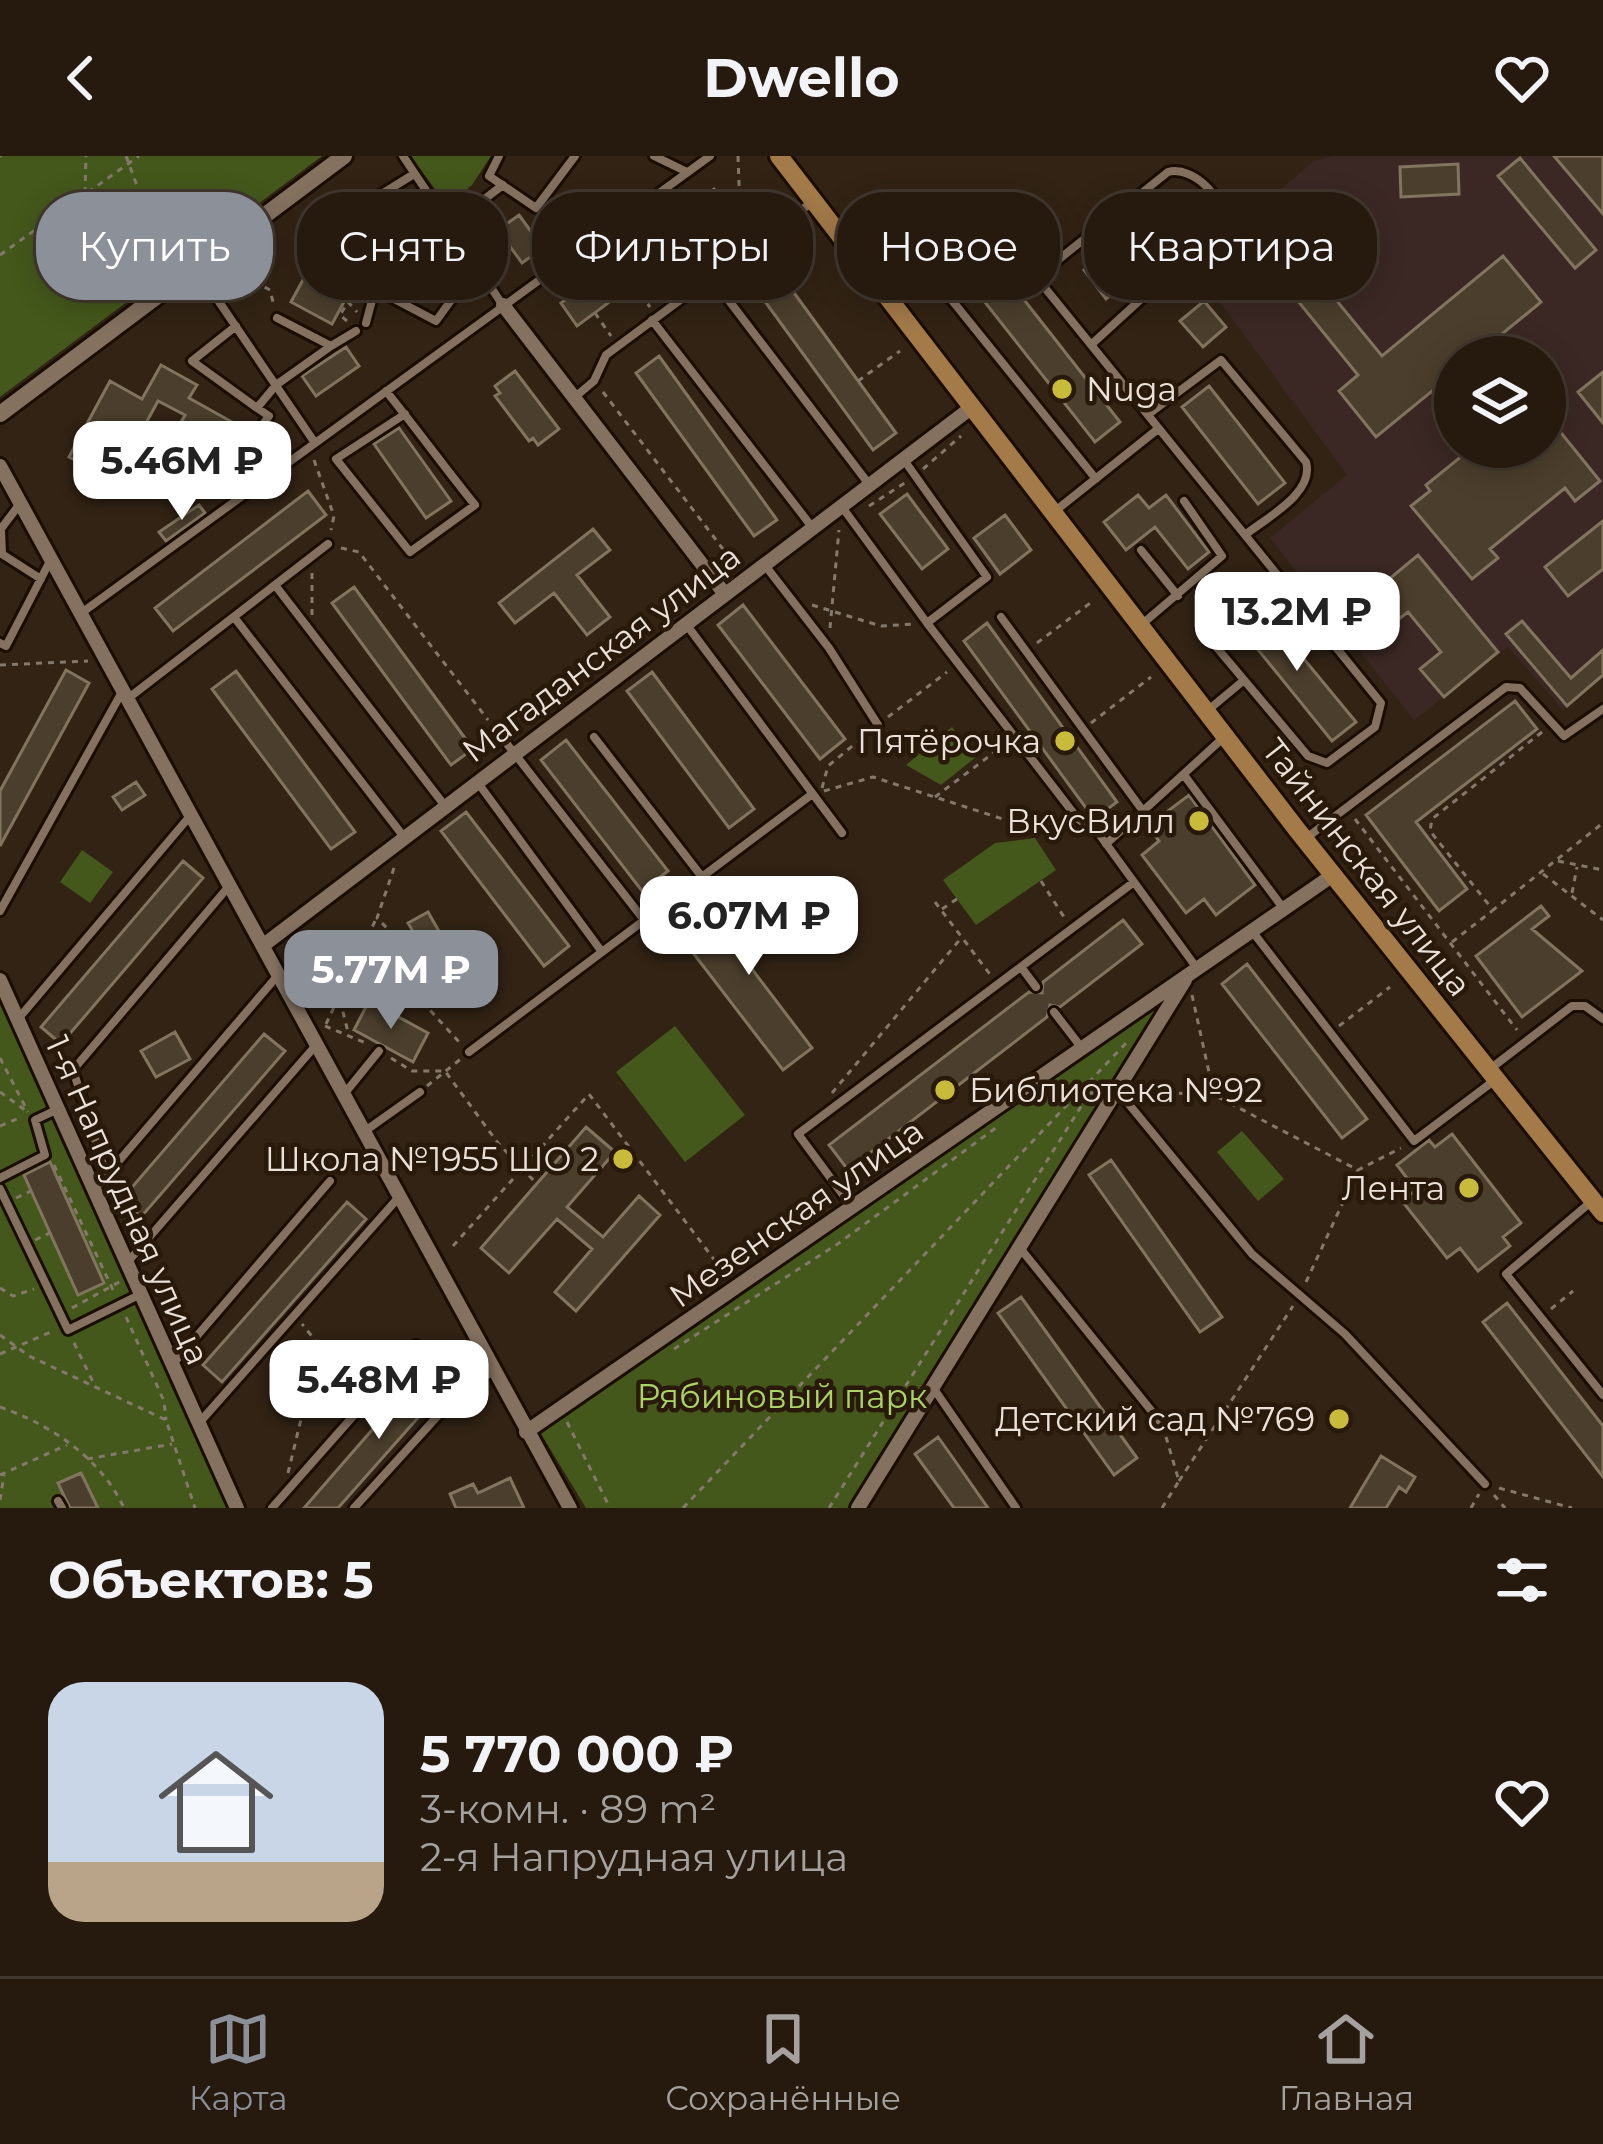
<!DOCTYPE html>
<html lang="ru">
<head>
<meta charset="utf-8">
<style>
  body { margin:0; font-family:Montserrat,sans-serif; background:#2e2318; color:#f1f3f6; height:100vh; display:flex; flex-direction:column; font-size:45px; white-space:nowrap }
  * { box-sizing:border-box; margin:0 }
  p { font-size:39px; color:#a4a19e }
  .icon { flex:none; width:66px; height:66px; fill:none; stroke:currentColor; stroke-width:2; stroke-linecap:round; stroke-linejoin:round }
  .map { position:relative; height:1352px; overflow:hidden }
  .side { display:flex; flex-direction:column; background:#261a0f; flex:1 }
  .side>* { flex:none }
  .guide { position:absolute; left:36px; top:36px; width:1533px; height:108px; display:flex; gap:24px }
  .tools { position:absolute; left:1434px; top:180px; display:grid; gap:24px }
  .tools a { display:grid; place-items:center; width:132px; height:132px; border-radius:50%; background:#261a0f; box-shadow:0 6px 30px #0003,0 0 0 3px #42382f; font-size:60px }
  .price { position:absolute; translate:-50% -102px; padding:0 27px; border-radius:24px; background:#fff; color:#222; font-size:39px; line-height:78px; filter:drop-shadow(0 3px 6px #0008) }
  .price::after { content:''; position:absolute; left:50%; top:72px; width:36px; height:27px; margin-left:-18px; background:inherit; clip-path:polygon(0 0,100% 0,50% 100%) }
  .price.current { background:#8c9099; color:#fff }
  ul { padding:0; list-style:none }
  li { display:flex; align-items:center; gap:36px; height:300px; padding:0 48px }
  li span { display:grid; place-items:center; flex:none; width:336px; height:240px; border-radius:36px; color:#555 }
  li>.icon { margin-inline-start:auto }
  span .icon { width:144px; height:144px; fill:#fffc; stroke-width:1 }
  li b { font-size:51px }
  h2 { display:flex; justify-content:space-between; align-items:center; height:144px; padding:0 48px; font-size:51px }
  .chip { padding:0 42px; border-radius:48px; background:#261a0f; box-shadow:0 6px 30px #0003,0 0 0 3px #42382f; font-size:42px; line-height:108px }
  .chip.current { background:#8c9099; color:#fff }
  header { display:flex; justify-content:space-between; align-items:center; height:156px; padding:0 48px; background:#261a0f; font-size:54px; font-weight:700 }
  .menu { display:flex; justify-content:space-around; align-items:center; height:168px; border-top:3px solid #42382f; background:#261a0f; font-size:33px; color:#a4a19e }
  .menu a { display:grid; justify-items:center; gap:6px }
  .menu .current { color:#8c9099 }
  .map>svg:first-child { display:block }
  .industrial { fill:#3b2824; fill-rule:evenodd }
  .green { fill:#44581b }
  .building { fill:#4b3e2c; stroke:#82745f; stroke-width:3 }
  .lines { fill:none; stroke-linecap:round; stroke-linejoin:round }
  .service-casing { stroke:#1a0c01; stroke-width:14 }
  .minor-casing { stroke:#1a0c01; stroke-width:20 }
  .tertiary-casing { stroke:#1a0c01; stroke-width:22 }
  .secondary-casing { stroke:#1a0c01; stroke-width:24 }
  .path { stroke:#85786c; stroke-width:3; stroke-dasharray:6 6; stroke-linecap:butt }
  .service { stroke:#847160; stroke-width:8 }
  .minor { stroke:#847160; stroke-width:14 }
  .tertiary { stroke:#847160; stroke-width:16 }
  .secondary { stroke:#a47a49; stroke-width:18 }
  .poi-dot { fill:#c8bb3b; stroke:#28190a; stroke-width:4.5 }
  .labels { text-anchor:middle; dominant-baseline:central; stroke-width:9; stroke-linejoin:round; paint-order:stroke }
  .poi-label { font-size:33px; fill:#ece1d8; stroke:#28190a; text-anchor:end }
  .street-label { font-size:33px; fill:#ece1d8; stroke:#28190a }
  .park-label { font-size:33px; fill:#acd366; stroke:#28190a }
</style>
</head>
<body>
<header><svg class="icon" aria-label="back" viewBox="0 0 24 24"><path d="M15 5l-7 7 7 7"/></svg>Dwello<svg class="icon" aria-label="heart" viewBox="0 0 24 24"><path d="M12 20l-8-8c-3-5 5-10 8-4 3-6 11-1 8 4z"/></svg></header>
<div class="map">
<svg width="1603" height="1352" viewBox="0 0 1603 1352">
  <rect width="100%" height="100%" fill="#322314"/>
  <path class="industrial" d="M1333,0H1603V520L1563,554L1508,491L1414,564L1270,382L1347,319L1192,108L1314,5ZM1455,201H1545V291H1455Z"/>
  <path class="green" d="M0,0H322L0,241Z
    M410,0H491L472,29L448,50Z
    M952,571L976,601L941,629L906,609Z
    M1035,682L1056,714L976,769L943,724L995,687Z
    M82,694L113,716L90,747L60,726Z
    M373,787L418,813L409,830L363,805Z
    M1170,836L848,1352H586L538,1273Z
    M0,845L231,1352H0Z
    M675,870L745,959L685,1006L616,916Z
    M1242,975L1284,1023L1258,1045L1217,996Z"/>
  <path class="building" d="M1554,0H1603V58Z
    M1520,2L1596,94L1575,112L1498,20Z
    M1458,8L1459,38L1401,41L1400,11Z
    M714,33L731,56L577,170L561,147Z
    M1183,37L1205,66L1106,143L1084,114Z
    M379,49L411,67L404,80L447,104L431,133L389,119L399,100L376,87L332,168L291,146L330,74L357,82Z
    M519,59L543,92L522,107L498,74Z
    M967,71L1120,266L1095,286L962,117L964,106L952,104L942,91Z
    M1282,78L1382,200L1503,100L1541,146L1474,201H1455V216L1441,227L1455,244V261L1432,235L1376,281L1339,235L1358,219L1259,97Z
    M776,112L896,277L873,294L753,129Z
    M1204,145L1226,171L1203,191L1180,165Z
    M346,191L359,210L316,240L302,220Z
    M659,200L777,364L754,380L636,217Z
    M161,209L197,229L189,242L232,266L217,295L174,279L185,259L158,245L114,326L69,301L110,225L142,243Z
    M515,215L559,273L538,289L533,282L529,285L495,240L500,237L495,230Z
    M1603,216V267L1578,236Z
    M1209,230L1285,327L1258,348L1182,251Z
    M1545,257L1600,325L1575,345L1565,332L1490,393L1498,402L1472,423L1411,350L1430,335L1426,329L1473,291H1545Z
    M399,272L451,345L426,362L374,288Z
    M308,335L326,359L173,475L155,452Z
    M907,338L948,393L922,413L880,358Z
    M1138,339L1149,352L1166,339L1209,396L1188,413L1155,371L1126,394L1104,366Z
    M199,349L205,357L166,385L159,376Z
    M1005,359L1031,394L1000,418L974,382Z
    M1603,365V413L1568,440L1545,411Z
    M593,373L610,394L577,419L610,461L587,479L554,437L515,467L499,447Z
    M1418,399L1498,496L1444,541L1420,513L1441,496L1408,456L1387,472L1364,444Z
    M354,431L473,593L451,609L332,447Z
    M743,449L845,583L820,603L718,469Z
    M1261,451L1356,566L1332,585L1238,469Z
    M1522,465L1571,522L1603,494V519L1567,550L1506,478Z
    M987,467L1117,646L1094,663L964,485Z
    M66,514L89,527L0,690V635Z
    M236,515L355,676L331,693L212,533Z
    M652,516L754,653L729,672L627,535Z
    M1515,545L1537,573L1416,666L1467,733L1439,755L1366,659Z
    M566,584L668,715L642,735L541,604Z
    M136,626L145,639L122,654L113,641Z
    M1189,639L1255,729L1216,759L1204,743L1186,757L1142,699L1159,685L1148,670Z
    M466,656L569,790L544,810L441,675Z
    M183,705L203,722L61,888L41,871Z
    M760,734L777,768L739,796L812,892L783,914L687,789Z
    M1541,750L1549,760L1532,773L1582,815L1522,861L1476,800Z
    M428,756L444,784L425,795L408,767Z
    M1123,764L1142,788L1060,851L1050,849L1047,861L848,1014L829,989L1029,836L1042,837L1043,826Z
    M1247,808L1367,963L1342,982L1222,828Z
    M369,845L428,877L413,906L354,874Z
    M175,876L190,903L156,921L141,895Z
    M264,878L285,895L141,1061L121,1044Z
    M586,971L615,996L567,1051L603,1081L639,1040L660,1059L576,1155L555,1136L592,1093L557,1063L509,1117L481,1092Z
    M1452,978L1521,1067L1503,1081L1510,1090L1478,1115L1460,1092L1447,1102L1402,1045L1416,1034L1397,1009L1429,984L1435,991Z
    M1111,1004L1222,1161L1200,1176L1089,1019Z
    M50,1006L104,1127L78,1139L24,1019Z
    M347,1046L366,1063L222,1226L203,1209Z
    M1021,1141L1137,1302L1114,1319L998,1157Z
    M1507,1147L1603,1270V1321L1483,1166Z
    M426,1212L446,1230L338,1352H304Z
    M938,1281L953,1302L988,1352H954L915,1298Z
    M1381,1300L1415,1321L1406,1336L1399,1331L1386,1352H1350Z
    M81,1317L98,1352H70L64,1340L58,1327Z
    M510,1322L524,1352H456L450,1338L473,1328L478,1337Z"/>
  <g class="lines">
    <defs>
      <path id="service" d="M403,0L502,148
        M499,0L489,20L536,52L575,0
        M654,0L687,16
        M335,67L414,18
        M449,70L503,29
        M420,80L438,53
        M909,91L1096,323
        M196,112L315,287
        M873,120L960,52L986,59L1381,547L1375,571L1327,607L1308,600L1213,487L1219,469L1278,420
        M1038,120L1168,16C1194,9 1230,46 1220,71L1093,187
        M711,121L868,327
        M938,125L957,110
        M277,162L331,190L356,175
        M652,164L812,371
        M366,167L375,133L436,165L476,110
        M236,170L192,205L257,252L276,229L331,190
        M386,235C416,272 445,312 475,349L410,396L336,303L405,258
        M575,241L594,225L606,199L811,47
        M1150,257L1221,204L1306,306C1315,337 1266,362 1245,379
        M162,290L223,323L269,260L257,252
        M223,323L249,335
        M842,351L927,467L987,421L904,304
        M1054,356L1158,273
        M0,374L19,349
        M1,374L2,398L41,423
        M1141,394L1178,440
        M764,408L829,492L878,569
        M275,429L445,650
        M80,458L710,0
        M234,461L404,681
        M1001,461L1143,655L1106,688
        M927,467L1078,663L1099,678L1196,811
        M686,468L842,677
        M1141,469L1222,400L1184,345
        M0,487L6,490L49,407
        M126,544L328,388
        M1207,555L1243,525
        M497,575L644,764
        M594,581L702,721
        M1184,619L1283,752
        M1143,655L1222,583
        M1305,683L1506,531L1520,532L1564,580L1603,553
        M0,755L122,536
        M1252,775L1414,985L1495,924
        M602,796L811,639
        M1021,811L1036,831
        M1054,856L1081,891
        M18,863L190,660
        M469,896L602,796L478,627
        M1490,913L1572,850H1585L1603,863
        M1118,935L1252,1098L1345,1178L1485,1328
        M345,937L379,895
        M365,975L420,936
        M106,1018L73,914L230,729
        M0,1022L45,999L35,964L56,954
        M0,1033L68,1174L139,1139
        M94,1034L279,818
        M1592,1045L1506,1118L1603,1239
        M852,1051L798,978L1134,726
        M1020,1092L1162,1268
        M126,1108L317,888
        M172,1209L330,1025
        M934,1233L1016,1352
        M199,1267L399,1041
        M58,1345L62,1352
        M272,1352L416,1189L463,1232
        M354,1352L463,1232L494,1215"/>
      <path id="minor" d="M503,149L724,437
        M0,310L570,1352
        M265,788L971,252
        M0,824L237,1352
        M526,1276L1333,719
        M858,1352L1185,824"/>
      <path id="tertiary" d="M0,258L344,0"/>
      <path id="secondary" d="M779,0L1298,675L1603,1057"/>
    </defs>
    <use href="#service" class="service-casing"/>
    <use href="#minor" class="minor-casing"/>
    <use href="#tertiary" class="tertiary-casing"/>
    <use href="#secondary" class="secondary-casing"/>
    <path class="path" d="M126,0L167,111
      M738,0L741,82
      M0,1L1,0
      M85,37L86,0
      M319,47L327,56
      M710,72L726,95
      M347,74L391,99L381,121
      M0,99L139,0
      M673,99L690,121
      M233,114L270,134L274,150
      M633,129L650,151
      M595,157L611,180
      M347,165L340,159L348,146L357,156
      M858,225L900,195
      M603,236L736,410
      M314,304L334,360L331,374
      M923,313L961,280
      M869,350L906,326
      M341,392L359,396L488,564
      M812,449L881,470L914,468
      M312,459V414
      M830,472L839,374
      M1037,487L1093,445
      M0,509L88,505
      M888,561L947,516
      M1091,567L1151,521
      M1542,576L1432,663L1430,675L1493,754L1603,667
      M822,632L828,610L867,578
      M824,635L873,621L1009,665L1069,670
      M935,641L1004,589
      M1355,663L1517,874
      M1558,705L1603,714
      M394,712L377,762L430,816L428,852L460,887
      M1543,718L1603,764
      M1041,725L1064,761
      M1572,737L1577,711
      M935,746L992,821
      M942,753L957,743
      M1452,786L1492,755
      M355,811L425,850
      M1192,839L1214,939L1358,1014L1401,992
      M340,844L348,876
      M326,868L376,763
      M325,870L368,888
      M1339,870L1390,831
      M0,902L28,956
      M391,902L412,915H445L498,987L537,1028
      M427,930L462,902
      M1131,935L1214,939
      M0,936L25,954
      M832,937L962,781
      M1042,937H1098
      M0,970L22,961
      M54,1009L114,1136
      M16,1042L31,1035
      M35,1084L50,1077
      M453,1090L589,938L725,1118
      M1306,1126L1358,1014
      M0,1132L13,1140L34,1133
      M72,1152L121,1125
      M1551,1153L1573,1135
      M126,1161L164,1245L166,1264
      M0,1179L29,1200L166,1264L195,1352
      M74,1187L96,1232
      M674,1193L839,1087L997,971
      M0,1198L53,1175
      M0,1251C51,1269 101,1302 124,1352
      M567,1266L610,1352
      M87,1303L172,1288
      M288,1317L319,1189L302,1168
      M0,1319L67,1289
      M1179,1325L1293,1150
      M1499,1332L1572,1352
      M1494,1339L1505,1352
      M0,1344L4,1319
      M683,1352L1130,883
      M829,1352L1082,949L1079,942
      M1162,1352L1179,1325L1166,1281
      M1471,1352L1479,1338"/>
    <use href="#service" class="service"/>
    <use href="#minor" class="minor"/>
    <use href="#tertiary" class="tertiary"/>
    <use href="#secondary" class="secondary"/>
  </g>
  <g class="poi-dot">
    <circle cx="1062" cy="233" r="12"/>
    <circle cx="1065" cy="585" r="12"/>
    <circle cx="1199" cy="665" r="12"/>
    <circle cx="945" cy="934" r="12"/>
    <circle cx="623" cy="1003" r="12"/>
    <circle cx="1469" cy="1032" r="12"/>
    <circle cx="1339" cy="1263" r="12"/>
  </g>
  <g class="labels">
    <g class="poi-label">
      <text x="1086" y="233" text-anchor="start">Nuga</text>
      <text x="1041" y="585">Пятёрочка</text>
      <text x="1175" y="665">ВкусВилл</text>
      <text x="969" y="934" text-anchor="start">Библиотека №92</text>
      <text x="599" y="1003">Школа №1955 ШО 2</text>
      <text x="1445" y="1032">Лента</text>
      <text x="1315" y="1263">Детский сад №769</text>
    </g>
    <g class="street-label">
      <text transform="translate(601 497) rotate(-37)">Магаданская улица</text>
      <text transform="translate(1367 711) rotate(52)">Тайнинская улица</text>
      <text transform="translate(128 1044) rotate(66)">1-я Напрудная улица</text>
      <text transform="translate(796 1057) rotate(-35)">Мезенская улица</text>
    </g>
    <g class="park-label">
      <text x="782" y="1240">Рябиновый парк</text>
    </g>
  </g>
</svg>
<div class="tools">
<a><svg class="icon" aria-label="layers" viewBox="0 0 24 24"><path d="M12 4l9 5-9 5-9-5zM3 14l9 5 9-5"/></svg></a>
</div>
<b class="price" style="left:182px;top:367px">5.46M ₽</b>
<b class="price" style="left:1297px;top:518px">13.2M ₽</b>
<b class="price" style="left:749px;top:822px">6.07M ₽</b>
<b class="price current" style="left:391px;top:876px">5.77M ₽</b>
<b class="price" style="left:379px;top:1286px">5.48M ₽</b>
<div class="guide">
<a class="chip current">Купить</a>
<a class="chip">Снять</a>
<a class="chip">Фильтры</a>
<a class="chip">Новое</a>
<a class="chip">Квартира</a>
</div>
</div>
<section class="side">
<h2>Объектов: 5<svg class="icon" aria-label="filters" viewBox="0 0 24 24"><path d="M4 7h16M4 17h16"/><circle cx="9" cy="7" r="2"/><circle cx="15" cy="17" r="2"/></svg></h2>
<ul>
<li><span style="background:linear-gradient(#c9d6e8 75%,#b9a48a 0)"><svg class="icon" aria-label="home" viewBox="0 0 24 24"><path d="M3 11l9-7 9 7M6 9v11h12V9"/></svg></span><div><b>5 770 000 ₽</b><p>3-комн. · 89 m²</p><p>2-я Напрудная улица</p></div><svg class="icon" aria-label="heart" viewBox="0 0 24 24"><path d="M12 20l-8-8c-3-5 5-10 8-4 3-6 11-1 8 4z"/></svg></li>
</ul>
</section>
<nav class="menu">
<a class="current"><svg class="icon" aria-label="map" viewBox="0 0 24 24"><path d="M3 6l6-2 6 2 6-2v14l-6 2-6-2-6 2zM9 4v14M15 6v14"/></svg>Карта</a>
<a><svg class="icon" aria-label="saved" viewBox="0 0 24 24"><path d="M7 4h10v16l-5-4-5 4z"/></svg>Сохранённые</a>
<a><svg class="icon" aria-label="home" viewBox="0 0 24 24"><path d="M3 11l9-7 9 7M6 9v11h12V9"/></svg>Главная</a>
</nav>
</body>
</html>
